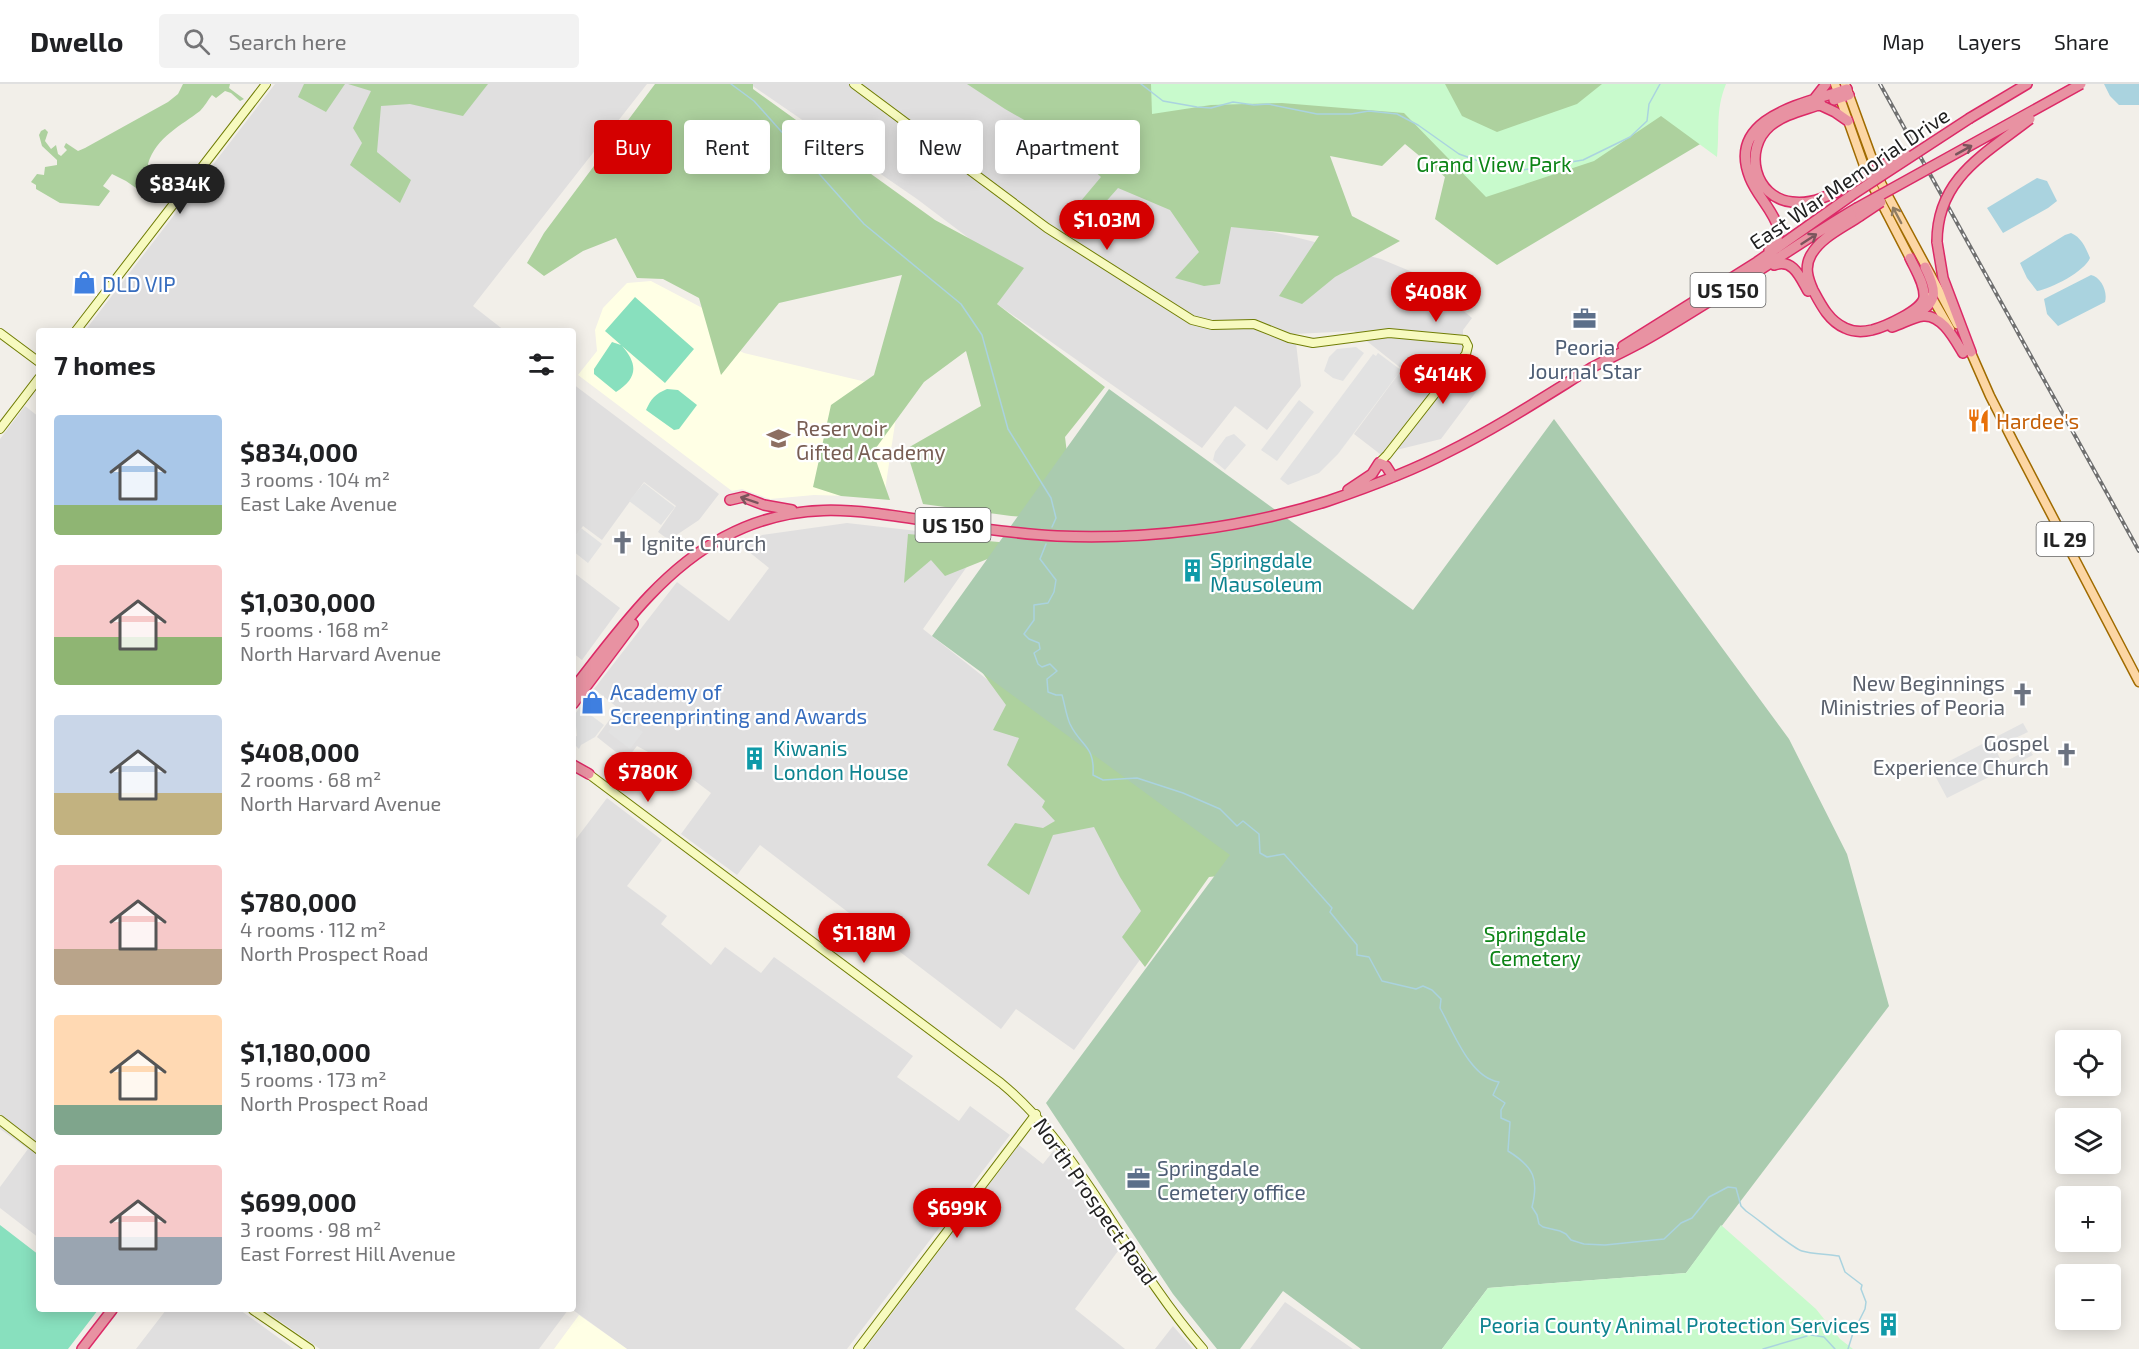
<!DOCTYPE html>
<html lang="en">
<head>
<meta charset="utf-8">
<style>
  body { margin:0; font-family:"Exo 2",sans-serif; background:#f2f2f2; color:#202124; height:100vh; display:flex; flex-direction:column; font-size:22px; white-space:nowrap }
  * { box-sizing:border-box; margin:0 }
  p { font-size:20px; color:#757577 }
  .icon { flex:none; width:33px; height:33px; fill:none; stroke:currentColor; stroke-width:2; stroke-linecap:round; stroke-linejoin:round }
  .map { position:relative; flex:1; overflow:hidden }
  .panel { position:absolute; left:36px; top:244px; width:540px; height:984px; display:flex; flex-direction:column; background:#fff; border-radius:6px; box-shadow:0 3px 15px #0003 }
  .panel>* { flex:none }
  .guide { position:absolute; left:594px; top:36px; width:570px; height:54px; display:flex; gap:12px }
  .buttons { position:absolute; left:2055px; top:946px; display:grid; gap:12px }
  .buttons a { display:grid; place-items:center; width:66px; height:66px; border-radius:6px; background:#fff; box-shadow:0 3px 15px #0003; font-size:30px }
  .price { position:absolute; translate:-50% -51px; padding:0 14px; border-radius:21px; background:#d40000; color:#fff; font-size:20px; line-height:39px; filter:drop-shadow(0 2px 3px #0008) }
  .price::after { content:''; position:absolute; left:50%; top:36px; width:18px; height:14px; margin-left:-9px; background:inherit; clip-path:polygon(0 0,100% 0,50% 100%) }
  .price.active { background:#222; color:#fff }
  ul { padding:0; list-style:none }
  li { display:flex; align-items:center; gap:18px; height:150px; padding:0 18px }
  li span { display:grid; place-items:center; flex:none; width:168px; height:120px; border-radius:6px; color:#555 }
  li>.icon { margin-inline-start:auto }
  span .icon { width:72px; height:72px; fill:#fffc; stroke-width:1 }
  li b { font-size:26px }
  h2 { display:flex; justify-content:space-between; align-items:center; height:72px; padding:0 18px; font-size:26px }
  .chip { padding:0 21px; border-radius:6px; background:#fff; box-shadow:0 3px 15px #0003; font-size:21px; line-height:54px }
  .chip.active { background:#d40000; color:#fff }
  header { display:flex; align-items:center; gap:36px; box-sizing:border-box; height:84px; padding:0 30px; background:#fff; border-bottom:2px solid #e0e0e0 }
  header strong { font-size:28px }
  nav { display:flex; gap:33px; margin-inline-start:auto; font-size:21px }
  .search { width:420px; height:54px; background:#f2f2f2; display:flex; align-items:center; gap:15px; box-sizing:border-box; padding:0 21px; border-radius:6px; color:#757577; font-size:22px }
  .map>svg:first-child { display:block }
  .residential { fill:#e0dfdf }
  .education { fill:#ffffe5 }
  .forest { fill:#add19e }
  .cemetery { fill:#aacbaf }
  .park { fill:#c8facc }
  .pitch { fill:#88e0be }
  .parking { fill:#e2e2e2 }
  .water { fill:#aad3df }
  .lines { fill:none; stroke-linecap:round; stroke-linejoin:round }
  .stream { stroke:#aad3df; stroke-width:1.5 }
  .secondary-casing { stroke:#707d05; stroke-width:10 }
  .primary-casing { stroke:#a06b00; stroke-width:11 }
  .highway-casing { stroke:#dc2a67; stroke-width:12 }
  .secondary { stroke:#f7fabf; stroke-width:8 }
  .primary { stroke:#fcd6a4; stroke-width:8 }
  .highway { stroke:#e892a2; stroke-width:9 }
  .rail-casing { stroke:#707070; stroke-width:4 }
  .rail { stroke:#fff; stroke-width:1.5; stroke-dasharray:4.5; stroke-linecap:butt }
  .highway-bridge-casing { stroke:#dc2a67; stroke-width:12; stroke-linecap:butt }
  .highway-bridge { stroke:#e892a2; stroke-width:9 }
  .oneway { stroke:#7b545c }
  .oneway2 { stroke:#8f7c63 }
  .labels { text-anchor:middle; dominant-baseline:central; stroke-width:4.5; stroke-linejoin:round; paint-order:stroke }
  .shield { fill:#fff; stroke:#646464; stroke-width:1.5 }
  .shield-label { font-size:20px; font-weight:bold; fill:#222 }
  .park-label { font-size:21px; fill:#0c8416; stroke:#fff }
  .street-label { font-size:21px; fill:#222; stroke:#fff }
  .shop-label { font-size:21px; fill:#366cbe; stroke:#fff; text-anchor:start }
  .service-label { font-size:21px; fill:#4e5e75; stroke:#fff }
  .food-label { font-size:21px; fill:#c56008; stroke:#fff; text-anchor:start }
  .education-label { font-size:21px; fill:#785e54; stroke:#fff; text-anchor:start }
  .worship-label { font-size:21px; fill:#5b616d; stroke:#fff; text-anchor:end }
  .culture-label { font-size:21px; fill:#0d838f; stroke:#fff; text-anchor:start }
</style>
</head>
<body>
<header>
<strong>Dwello</strong>
<div class="search"><svg class="icon" aria-label="search" viewBox="0 0 24 24"><circle cx="10" cy="10" r="6"/><path d="M15 15l6 6"/></svg>Search here</div>
<nav><a>Map</a><a>Layers</a><a>Share</a></nav>
</header>
<div class="map">
<svg width="2139" height="1265" viewBox="0 0 2139 1265">
  <rect width="100%" height="100%" fill="#f2efe9"/>
  <path class="residential" d="M275,0H647L473,222L505,247L84,248Z
    M750,0H975L1207,134L1295,153L1381,175L1422,192L1472,234L1463,246V279L1485,296L1441,355L1380,370L1354,350L1402,285L1354,247L1295,250L1301,302L1267,346L1235,322L1202,364L997,220L1015,189L917,115Z
    M573,300L719,410L699,436L669,456L658,448L676,422L644,398L602,456L583,442L573,455Z
    M25,322L39,333V1154L0,1124V1103L28,1065L0,1045V355Z
    M847,439L944,450L985,457L923,545L1031,630L1160,844L1142,873L1074,966L1016,925L1001,945L760,761L737,791L681,750L711,709L678,684L637,662L626,676L597,653L618,624L594,605L677,498L729,537L769,484L743,463L762,451Z
    M573,488L620,524L582,576L573,569Z
    M607,714L662,756L627,802L667,832L661,840L711,881L725,863L761,889L774,873L913,972L897,993L959,1037L970,1022L1010,1051L847,1265H627L573,1226V759Z
    M1019,1061L1043,1080L1054,1066L1118,1167L1075,1225L1125,1265H865Z
    M1285,1218L1353,1265H1250Z
    M166,1226H240L294,1265H136Z
    M264,1226H568L539,1265H320Z
    M1173,1242L1193,1265H1155Z"/>
  <path class="education" d="M651,197L710,228L717,256L744,269L900,306L884,413L814,411L770,415L742,405L732,407L578,291L597,267L595,246L603,224L627,199Z
    M579,1231L627,1265H554Z"/>
  <path class="forest" d="M183,0H230L229,4L244,15L240,17L231,9L225,7L216,14L212,11C208,16 204,23 200,27C182,41 156,53 148,80L150,85L171,102L156,118L126,97L112,90L103,102L110,107L99,122L60,119L36,105V101L31,98L37,90L44,91L45,83L57,81V76L42,62L39,51L41,47L45,45L48,48L45,57L51,65L56,61L58,70L61,72L67,66L64,63L66,59L78,67L85,64L168,18L178,10Z
    M304,0H345L326,28L298,13Z
    M348,0H488L463,32L410,20L381,22L377,68L411,96L400,119L350,81L362,59L353,44L371,7Z
    M655,0H753V5L935,136L1024,184L997,220L1105,303L1065,353L1071,402L1096,438L1011,432L923,420L906,365L981,322L966,267L924,298L873,368L890,416L841,412L813,403L831,321L874,291L902,191L779,219L721,291L699,214L663,195L637,194L616,154L583,167L544,192L527,179L544,149Z
    M967,0H1723L1715,22L1712,53L1497,181L1435,135L1445,93L1405,60L1382,82L1330,72L1352,132L1400,157L1335,193L1302,220L1279,212L1319,152L1231,143L1220,200L1204,202L1175,194L1199,168L1170,126L1118,104L1079,148L1064,137L1101,93L1061,57L1005,25Z
    M908,450L1010,459L1275,786L1209,793L1145,883L1122,853L1141,827L1120,793L1094,743L1053,751L1029,811L987,781L1015,739L1043,744L1055,737L1042,723L1045,717L1007,681L1019,654L993,646L1006,621L979,584L990,474L945,492L931,476L904,499Z"/>
  <path class="cemetery" d="M1109,305L1413,526L1554,335L1789,655L1847,770L1889,922L1686,1189L1488,1204L1442,1265H1361L1283,1207L1240,1265H1217L1173,1210L1046,1019L1230,771L932,552Z"/>
  <path class="park" d="M1151,0H1445L1462,32L1497,48L1577,20L1602,0H1726C1715,27 1720,46 1717,73L1661,32L1594,77L1486,113L1404,29L1282,19L1211,21L1152,30Z
    M1721,1141L1816,1225L1840,1255L1853,1265H1442L1488,1204L1686,1189Z"/>
  <path class="pitch" d="M635,213L694,265L665,299L622,262C638,280 638,294 616,308L594,290V285L612,258L621,261L605,247Z
    M667,305L678,306L697,321L679,345L674,346L646,326C651,315 655,310 667,305Z
    M0,1141L39,1171V1226H98L68,1265H0Z"/>
  <path class="parking" d="M1356,263L1364,269L1343,297L1333,294L1324,287L1329,273L1337,265Z
    M1378,269L1401,286L1338,370L1319,389L1288,401L1280,395L1373,270L1376,272Z
    M1299,316L1314,328L1277,377L1261,366Z
    M1234,350L1246,361L1225,386L1213,376L1215,368L1226,353Z
    M644,399L675,423L661,441L629,417Z
    M581,444L602,460L588,479L573,467V455Z
    M580,623L604,641L595,653L581,661L579,665L573,659V653L577,652L576,642L573,641V633Z
    M618,630L643,648L630,665L608,648L612,643L609,640Z
    M2023,639L2028,648L1997,663L1998,667L1997,668L2001,677L2004,676L2005,678L2029,665L2033,671L1947,714L1932,686Z"/>
  <path class="water" d="M2104,0H2139V21H2119L2110,12Z
    M2037,94L2047,97L2057,117L2048,124L2003,149L1987,124Z
    M2071,149C2081,153 2086,164 2090,174C2085,187 2051,205 2037,207L2027,194L2020,179L2065,151Z
    M2091,191C2101,193 2108,208 2105,218L2058,242L2047,230L2044,215Z"/>
  <g class="lines">
    <path class="stream" d="M731,0L754,17L864,140L961,220L982,251L1008,345L1051,414L1056,434L1052,443
      M1141,0L1163,17L1197,23L1211,24L1233,18L1254,21L1268,20L1317,30H1351L1369,27L1397,30L1418,41L1459,70L1490,81L1517,87L1583,76L1630,53L1647,37L1649,20L1660,0
      M1046,460L1040,475L1056,496L1054,508L1048,519L1034,521V536L1024,550L1029,555L1039,559L1040,565L1034,569L1038,580L1042,583L1050,580L1057,587L1047,595L1048,608L1056,611H1062C1065,621 1066,631 1070,640C1081,663 1095,661 1093,691L1103,696L1137,694L1183,709L1220,725L1237,742L1243,737L1259,750L1260,769L1267,773L1284,770L1332,824L1330,828L1357,861V871L1369,873L1382,897L1416,905L1423,902L1432,906L1441,915L1440,924C1453,947 1470,994 1499,998L1493,1011L1505,1019L1501,1026V1034L1510,1038L1508,1067C1534,1083 1539,1095 1532,1123L1537,1131L1539,1140L1543,1143L1560,1147L1566,1150L1571,1156L1584,1160L1605,1161L1664,1155L1681,1139L1692,1134L1709,1113L1728,1103L1736,1104L1741,1122L1746,1127C1758,1135 1792,1164 1802,1167C1811,1170 1829,1170 1839,1172L1845,1188L1862,1201L1861,1205L1866,1218L1865,1225L1853,1249L1848,1265
      M1811,1251L1824,1253L1835,1265
      M1763,1265L1807,1252"/>
    <defs>
      <path id="secondary" d="M854,0L1047,144L1192,236L1212,241L1254,240L1289,254L1313,259L1389,249L1465,256L1468,262L1466,270L1387,371L1379,379
        M75,248L266,0
        M0,249L39,278
        M0,345L39,294
        M586,688L1001,999C1040,1031 1067,1070 1095,1111C1129,1163 1162,1218 1203,1265
        M0,1036L39,1066
        M253,1226L310,1265
        M858,1265L1036,1030"/>
      <path id="primary" d="M1835,0L1868,93L1913,180
        M1845,0L1881,99L1957,240
        M1931,212L1950,245
        M1968,262L1990,312L2013,357L2139,598"/>
      <path id="highway" d="M1815,14L1826,0
        M1834,16L1849,11
        M1821,20C1805,26 1784,30 1770,42C1743,65 1754,114 1792,118C1812,121 1831,111 1848,101
        M1820,21L1835,28L1848,37
        M1970,34L2027,0
        M1860,132C1844,143 1821,153 1811,171C1804,183 1808,195 1813,206C1821,221 1829,237 1845,244C1853,248 1863,248 1872,246C1884,243 1923,226 1924,213C1925,200 1915,185 1910,174
        M1937,158L1943,194L1971,268
        M1769,166L1777,155L1779,146C1774,127 1757,112 1750,94C1725,32 1807,19 1847,5
        M1774,181C1793,174 1800,193 1808,207
        M1913,232C1939,219 1937,207 1925,183
        M1892,243C1902,240 1913,233 1923,232C1942,230 1955,256 1963,269
        M1623,262L1757,178L1852,111
        M1348,406L1372,390L1379,379L1386,382L1393,393
        M730,416L743,413L764,421L792,426
        M573,605C617,549 660,487 724,453C797,414 858,426 935,438C976,444 1016,450 1057,452C1147,456 1243,444 1328,417C1369,403 1410,388 1448,368C1498,343 1544,313 1591,284C1606,276 1621,269 1636,261C1666,245 1694,226 1723,209C1768,182 1811,151 1857,124
        M573,620L633,540
        M573,681L589,690
        M82,1265L112,1226"/>
    </defs>
    <use href="#secondary" class="secondary-casing"/>
    <use href="#primary" class="primary-casing"/>
    <use href="#highway" class="highway-casing"/>
    <use href="#secondary" class="secondary"/>
    <use href="#primary" class="primary"/>
    <use href="#highway" class="highway"/>
    <defs>
      <path id="rail" d="M1880,0L2139,467"/>
    </defs>
    <use href="#rail" class="rail-casing"/>
    <use href="#rail" class="rail"/>
    <defs>
      <path id="highway-bridge" d="M1848,101L1905,69
        M1852,111L1970,34
        M1857,124L2081,0
        M1860,132L1881,118
        M1937,158C1937,94 1985,70 2030,35"/>
    </defs>
    <use href="#highway-bridge" class="highway-bridge-casing"/>
    <use href="#highway-bridge" class="highway-bridge"/>
  </g>
  <defs><path id="oneway-shaft" d="M-6 0H5M1.5-3L5.5 0L1.5 3" fill="none" stroke-width="1.6" stroke-linecap="round" stroke-linejoin="round" transform="scale(1.5)"/></defs>
  <g class="oneway">
    <use href="#oneway-shaft" transform="translate(1964 66) rotate(-29)"/>
    <use href="#oneway-shaft" transform="translate(1809 155) rotate(-33)"/>
    <use href="#oneway-shaft" transform="translate(749 416) rotate(-161)"/>
  </g>
  <use class="oneway2" href="#oneway-shaft" transform="translate(1897 131) rotate(-118)"/>
  <defs>
    <symbol id="shop-bare" viewBox="-9 -9 18 18"><path d="M-5-2.5h2.3a2.7 3.5 0 0 1 5.4 0H5L5.5 6h-11ZM-1.5-2.5h3a1.5 2.3 0 0 0-3 0Z" fill="#3f7fe0" stroke="#fff" stroke-width="2.5" paint-order="stroke"/></symbol>
    <symbol id="office-bare" viewBox="-9 -9 18 18"><path d="M-6-3h4V-5.5h4V-3h4V5H-6ZM-1-4.5V-3h2v-1.5ZM-6 0V1H6V0Z" fill="#5c6f8a" stroke="#fff" stroke-width="2.5" paint-order="stroke"/></symbol>
    <symbol id="restaurant-bare" viewBox="-9 -9 18 18"><path d="M-5-6h1v4h1v-4h1v4h1v-4h1v5L-1.5 .5V6h-2V.5L-5-1ZM5-6V6H3V1.5H1.5Q1.5-4 5-6Z" fill="#e8710a" stroke="#fff" stroke-width="2.5" paint-order="stroke"/></symbol>
    <symbol id="school-bare" viewBox="-9 -9 18 18"><path d="M0-5L7-2L0 1L-7-2ZM-4 1L0 2.5L4 1V4Q0 6-4 4Z" fill="#8d6e63" stroke="#fff" stroke-width="2.5" paint-order="stroke"/></symbol>
    <symbol id="church-bare" viewBox="-9 -9 18 18"><path d="M-1.2-6h2.4v3.5h3.3v2.4h-3.3V6h-2.4V-.1h-3.3v-2.4h3.3Z" fill="#6b7280" stroke="#fff" stroke-width="2.5" paint-order="stroke"/></symbol>
    <symbol id="building-bare" viewBox="-9 -9 18 18"><path d="M-4-6H4V6H1V3H-1V6H-4ZM-2.5-4.3h1.7v1.8h-1.7ZM.8-4.3h1.7v1.8H.8ZM-2.5-1h1.7V.8h-1.7ZM.8-1h1.7V.8H.8Z" fill="#0f9aa8" stroke="#fff" stroke-width="2.5" paint-order="stroke"/></symbol>
  </defs>
  <g fill-rule="evenodd">
    <use href="#shop-bare" x="68" y="182" width="33" height="33"/>
    <use href="#office-bare" x="1568" y="218" width="33" height="33"/>
    <use href="#restaurant-bare" x="1962" y="320" width="33" height="33"/>
    <use href="#school-bare" x="762" y="338" width="33" height="33"/>
    <use href="#church-bare" x="606" y="442" width="33" height="33"/>
    <use href="#building-bare" x="1176" y="470" width="33" height="33"/>
    <use href="#church-bare" x="2006" y="594" width="33" height="33"/>
    <use href="#shop-bare" x="576" y="602" width="33" height="33"/>
    <use href="#church-bare" x="2050" y="654" width="33" height="33"/>
    <use href="#building-bare" x="738" y="658" width="33" height="33"/>
    <use href="#office-bare" x="1122" y="1078" width="33" height="33"/>
    <use href="#building-bare" x="1872" y="1224" width="33" height="33"/>
  </g>
  <g class="labels">
    <g class="shield">
      <rect x="1690.5" y="189" width="75" height="34" rx="4.5"/>
      <rect x="915.5" y="424" width="75" height="34" rx="4.5"/>
      <rect x="2036.5" y="438" width="57" height="34" rx="4.5"/>
    </g>
    <g class="shield-label">
      <text x="1728" y="206">US 150</text>
      <text x="953" y="441">US 150</text>
      <text x="2065" y="455">IL 29</text>
    </g>
    <g class="park-label">
      <text x="1494" y="79">Grand View Park</text>
      <text x="1535" y="849">Springdale<tspan x="1535" dy="24">Cemetery</tspan></text>
    </g>
    <g class="street-label">
      <text transform="translate(1849 94) rotate(-34)">East War Memorial Drive</text>
      <text transform="translate(1096 1117) rotate(55)">North Prospect Road</text>
    </g>
    <g class="shop-label">
      <text x="102" y="199">DLD VIP</text>
      <text x="610" y="607">Academy of<tspan x="610" dy="24">Screenprinting and Awards</tspan></text>
    </g>
    <g class="service-label">
      <text x="1585" y="262">Peoria<tspan x="1585" dy="24">Journal Star</tspan></text>
      <text x="1157" y="1083" text-anchor="start">Springdale<tspan x="1157" dy="24">Cemetery office</tspan></text>
    </g>
    <g class="food-label">
      <text x="1996" y="336">Hardee's</text>
    </g>
    <g class="education-label">
      <text x="796" y="343">Reservoir<tspan x="796" dy="24">Gifted Academy</tspan></text>
    </g>
    <g class="worship-label">
      <text x="641" y="458" text-anchor="start">Ignite Church</text>
      <text x="2005" y="598">New Beginnings<tspan x="2005" dy="24">Ministries of Peoria</tspan></text>
      <text x="2049" y="658">Gospel<tspan x="2049" dy="24">Experience Church</tspan></text>
    </g>
    <g class="culture-label">
      <text x="1210" y="475">Springdale<tspan x="1210" dy="24">Mausoleum</tspan></text>
      <text x="773" y="663">Kiwanis<tspan x="773" dy="24">London House</tspan></text>
      <text x="1870" y="1240" text-anchor="end">Peoria County Animal Protection Services</text>
    </g>
  </g>
</svg>
<div class="buttons">
<a><svg class="icon" aria-label="locate" viewBox="0 0 24 24"><circle cx="12" cy="12" r="6"/><path d="M12 2v4M12 18v4M2 12h4M18 12h4"/></svg></a>
<a><svg class="icon" aria-label="layers" viewBox="0 0 24 24"><path d="M12 4l9 5-9 5-9-5zM3 14l9 5 9-5"/></svg></a>
<a>+</a>
<a>−</a>
</div>
<b class="price active" style="left:180px;top:131px">$834K</b>
<b class="price" style="left:1107px;top:167px">$1.03M</b>
<b class="price" style="left:1436px;top:239px">$408K</b>
<b class="price" style="left:1443px;top:321px">$414K</b>
<b class="price" style="left:648px;top:719px">$780K</b>
<b class="price" style="left:864px;top:880px">$1.18M</b>
<b class="price" style="left:957px;top:1155px">$699K</b>
<div class="guide">
<a class="chip active">Buy</a>
<a class="chip">Rent</a>
<a class="chip">Filters</a>
<a class="chip">New</a>
<a class="chip">Apartment</a>
</div>
<section class="panel">
<h2>7 homes<svg class="icon" aria-label="filters" viewBox="0 0 24 24"><path d="M4 7h16M4 17h16"/><circle cx="9" cy="7" r="2"/><circle cx="15" cy="17" r="2"/></svg></h2>
<ul>
<li><span style="background:linear-gradient(#a9c7e8 75%,#8fb573 0)"><svg class="icon" aria-label="home" viewBox="0 0 24 24"><path d="M3 11l9-7 9 7M6 9v11h12V9"/></svg></span><div><b>$834,000</b><p>3 rooms · 104 m²</p><p>East Lake Avenue</p></div></li>
<li><span style="background:linear-gradient(#f6c9c9 60%,#8fb573 0)"><svg class="icon" aria-label="home" viewBox="0 0 24 24"><path d="M3 11l9-7 9 7M6 9v11h12V9"/></svg></span><div><b>$1,030,000</b><p>5 rooms · 168 m²</p><p>North Harvard Avenue</p></div></li>
<li><span style="background:linear-gradient(#c9d6e8 65%,#c2b280 0)"><svg class="icon" aria-label="home" viewBox="0 0 24 24"><path d="M3 11l9-7 9 7M6 9v11h12V9"/></svg></span><div><b>$408,000</b><p>2 rooms · 68 m²</p><p>North Harvard Avenue</p></div></li>
<li><span style="background:linear-gradient(#f6c9c9 70%,#b9a48a 0)"><svg class="icon" aria-label="home" viewBox="0 0 24 24"><path d="M3 11l9-7 9 7M6 9v11h12V9"/></svg></span><div><b>$780,000</b><p>4 rooms · 112 m²</p><p>North Prospect Road</p></div></li>
<li><span style="background:linear-gradient(#ffd9b3 75%,#7fa58c 0)"><svg class="icon" aria-label="home" viewBox="0 0 24 24"><path d="M3 11l9-7 9 7M6 9v11h12V9"/></svg></span><div><b>$1,180,000</b><p>5 rooms · 173 m²</p><p>North Prospect Road</p></div></li>
<li><span style="background:linear-gradient(#f6c9c9 60%,#9aa5b1 0)"><svg class="icon" aria-label="home" viewBox="0 0 24 24"><path d="M3 11l9-7 9 7M6 9v11h12V9"/></svg></span><div><b>$699,000</b><p>3 rooms · 98 m²</p><p>East Forrest Hill Avenue</p></div></li>
</ul>
</section>
</div>
</body>
</html>
